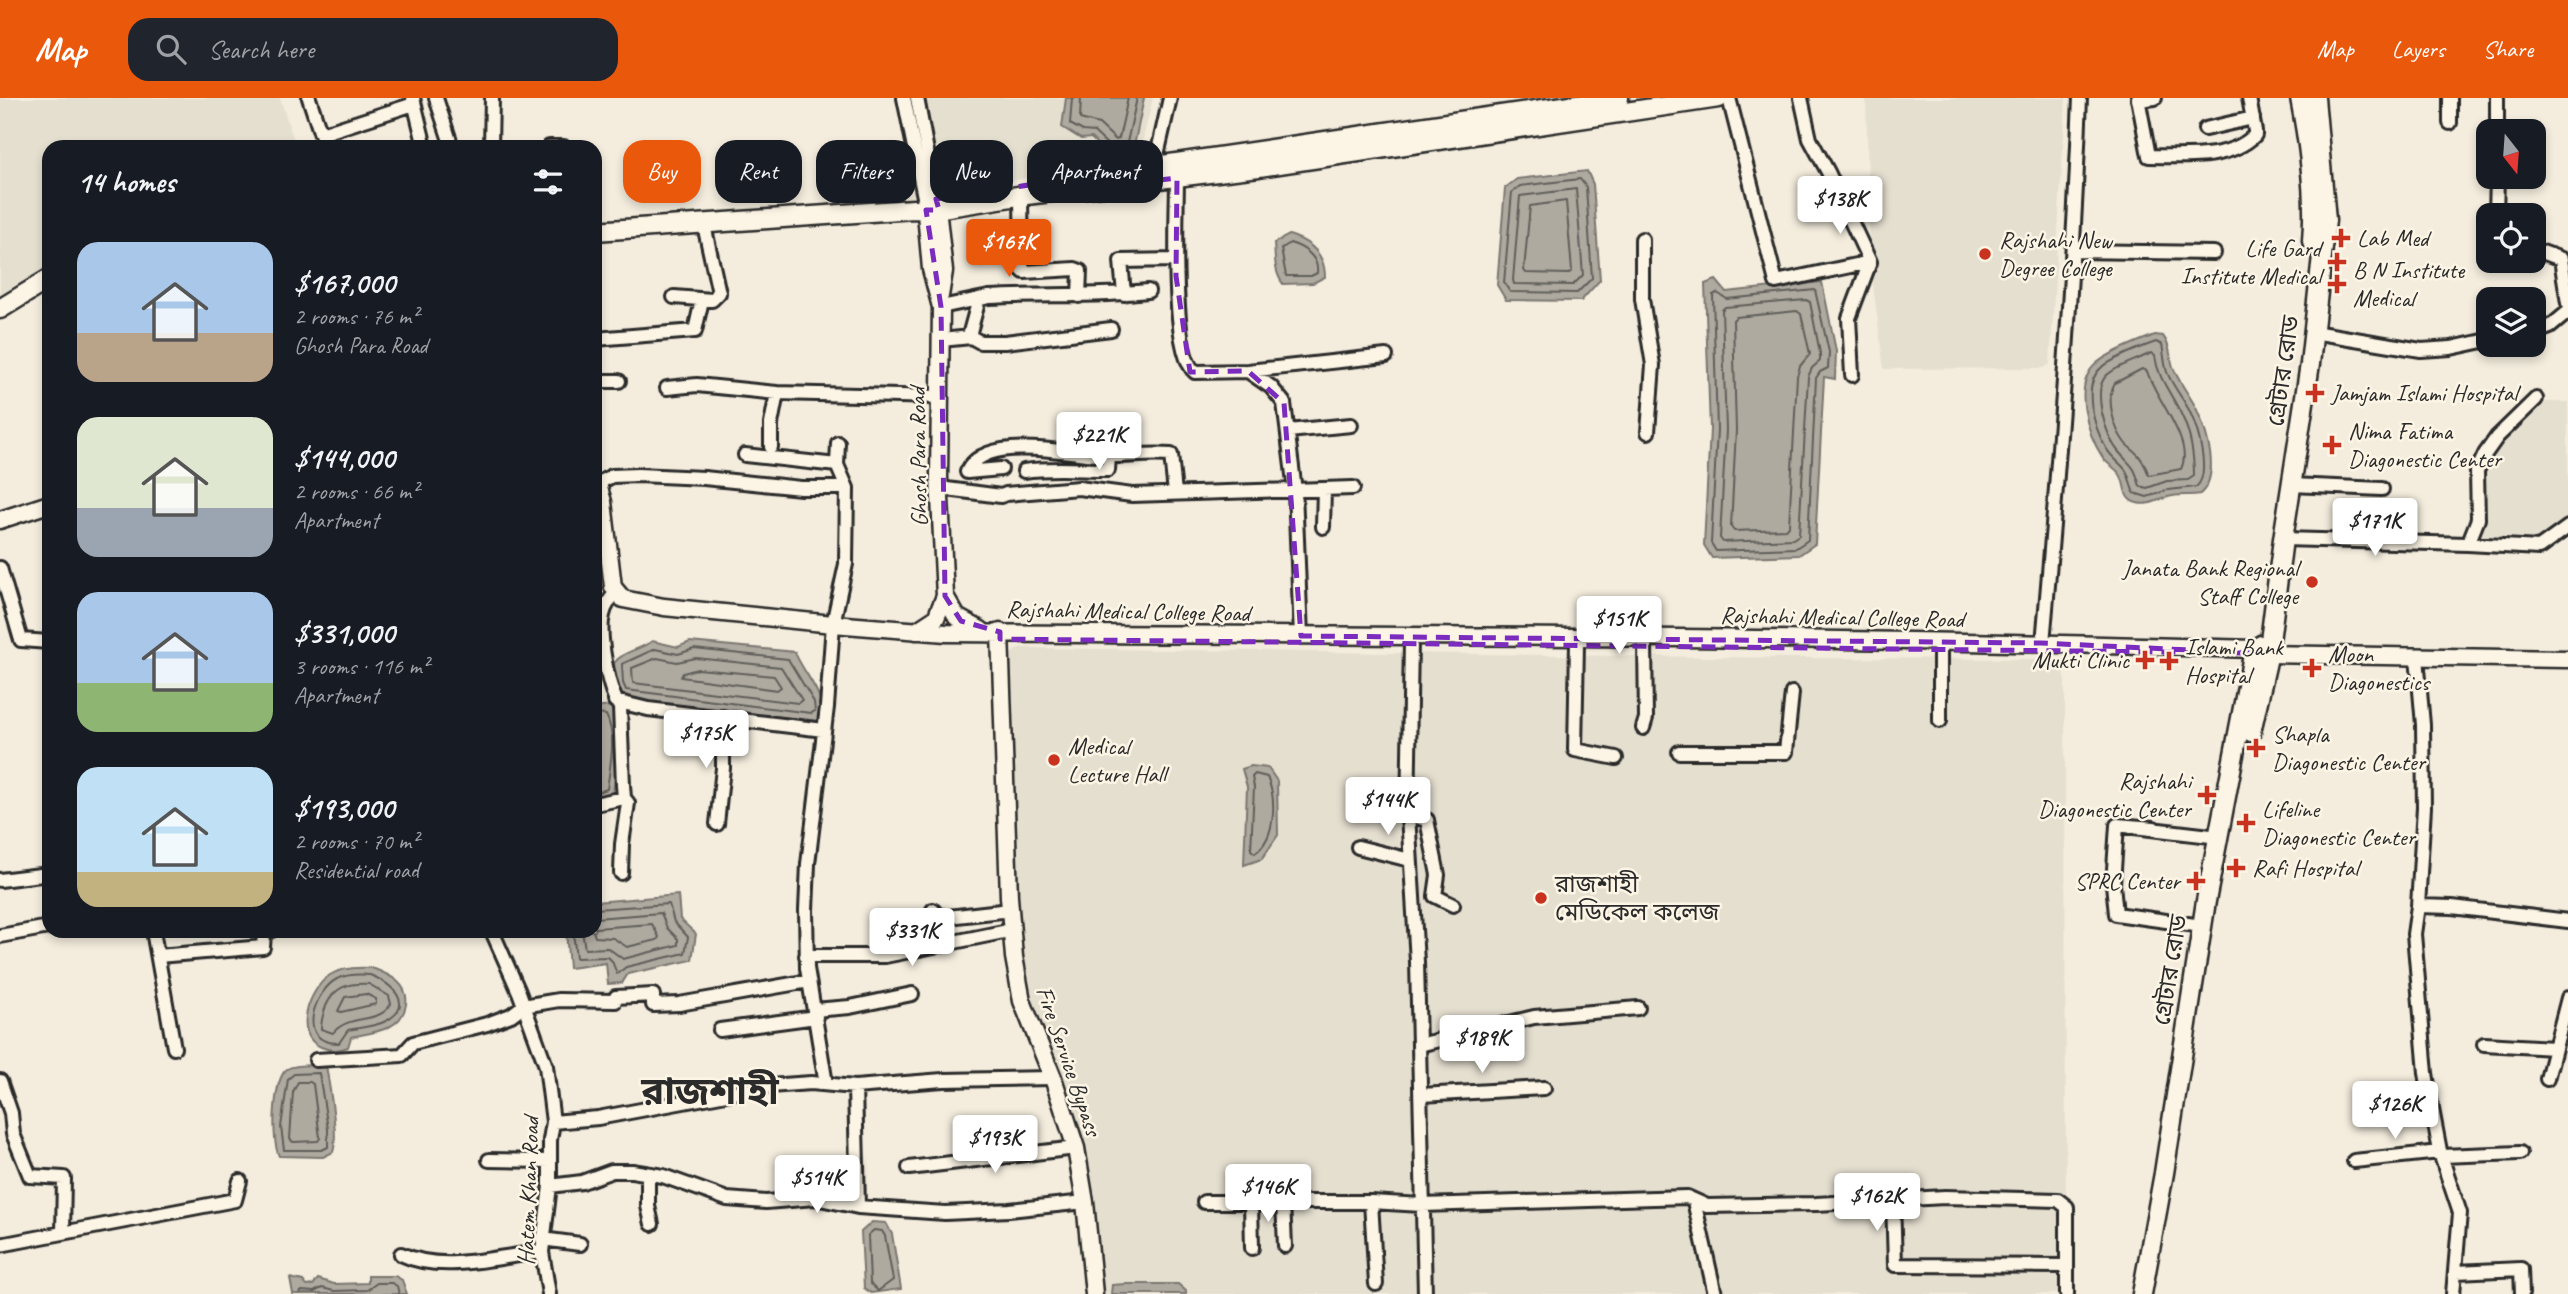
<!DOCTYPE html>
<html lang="en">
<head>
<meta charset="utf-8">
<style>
  body { margin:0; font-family:Caveat,"Noto Sans Bengali",sans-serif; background:#20242c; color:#f1f3f6; height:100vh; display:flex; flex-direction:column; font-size:26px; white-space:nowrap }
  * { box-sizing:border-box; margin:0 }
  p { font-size:23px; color:#9ea1a6 }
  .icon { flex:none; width:38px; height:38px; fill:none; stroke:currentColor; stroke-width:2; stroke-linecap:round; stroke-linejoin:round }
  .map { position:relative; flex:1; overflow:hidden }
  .details { position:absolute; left:42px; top:42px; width:560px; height:798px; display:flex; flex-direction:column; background:#171b24; border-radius:21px; box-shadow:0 4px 10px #0003 }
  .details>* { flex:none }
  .top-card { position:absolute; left:623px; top:42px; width:665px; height:63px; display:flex; gap:14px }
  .needle { width:46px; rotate:163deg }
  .buttons { position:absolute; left:2476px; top:21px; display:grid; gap:14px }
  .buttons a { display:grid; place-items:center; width:70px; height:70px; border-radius:14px; background:#171b24; box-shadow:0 4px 10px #0003; font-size:35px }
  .price { position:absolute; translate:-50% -60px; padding:0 16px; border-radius:7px; background:#fff; color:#222; font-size:23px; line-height:46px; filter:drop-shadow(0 2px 4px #0008) }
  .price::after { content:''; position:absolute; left:50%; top:42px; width:21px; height:16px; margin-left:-10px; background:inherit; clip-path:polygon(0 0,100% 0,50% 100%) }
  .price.current { background:#ea580c; color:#fff }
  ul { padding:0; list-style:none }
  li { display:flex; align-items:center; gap:21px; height:175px; padding:0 35px }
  li span { display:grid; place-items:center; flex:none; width:196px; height:140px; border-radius:21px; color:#555 }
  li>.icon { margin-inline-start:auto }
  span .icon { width:84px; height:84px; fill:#fffc; stroke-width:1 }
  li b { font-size:30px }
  h2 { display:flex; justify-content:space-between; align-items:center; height:84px; padding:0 35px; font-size:30px }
  .chip { padding:0 24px; border-radius:21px; background:#171b24; box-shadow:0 4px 10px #0003; font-size:24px; line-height:63px }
  .chip.current { background:#ea580c; color:#fff }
  header { display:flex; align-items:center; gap:42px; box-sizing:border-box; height:98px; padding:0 35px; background:#ea580c; color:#fff }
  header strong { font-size:33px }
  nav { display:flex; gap:38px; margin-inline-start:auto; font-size:24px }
  .search { width:490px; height:63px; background:#20242c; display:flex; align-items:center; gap:18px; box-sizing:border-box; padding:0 24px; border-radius:21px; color:#9ea1a6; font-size:26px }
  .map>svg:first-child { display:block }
  .built { fill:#e5dfd0 }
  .water { fill:#afaaa0; stroke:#7a7771; stroke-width:2 }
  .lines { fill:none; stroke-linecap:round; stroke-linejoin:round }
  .shore { stroke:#605e5a; stroke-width:2 }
  .minor-casing { stroke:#2b2b2b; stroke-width:18 }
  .major-casing { stroke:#2b2b2b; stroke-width:21 }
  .highway-casing { stroke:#2b2b2b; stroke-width:23 }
  .minor { stroke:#fcf5e5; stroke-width:12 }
  .major { stroke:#fcf5e5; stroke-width:16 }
  .highway { stroke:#fcf5e5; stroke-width:18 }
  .marked { fill:none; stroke:#7b2cbf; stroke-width:5; stroke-dasharray:14 9; stroke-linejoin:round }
  .poi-dot { fill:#c8321e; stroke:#fcf5e5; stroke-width:2.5 }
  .labels { text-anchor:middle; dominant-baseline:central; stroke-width:5; stroke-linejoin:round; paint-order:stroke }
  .poi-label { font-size:24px; fill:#2b2b2b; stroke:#fcf5e5; text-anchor:start }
  .street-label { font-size:24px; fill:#2b2b2b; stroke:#fcf5e5 }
  .town-label { font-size:38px; font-weight:bold; fill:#2b2b2b; stroke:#fcf5e5 }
</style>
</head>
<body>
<header>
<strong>Map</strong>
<div class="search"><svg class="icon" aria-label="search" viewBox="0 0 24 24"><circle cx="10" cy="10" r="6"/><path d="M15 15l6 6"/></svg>Search here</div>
<nav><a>Map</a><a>Layers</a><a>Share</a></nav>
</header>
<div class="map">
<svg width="2568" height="1196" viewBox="0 0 2568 1196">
  <rect width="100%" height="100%" fill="#f4edde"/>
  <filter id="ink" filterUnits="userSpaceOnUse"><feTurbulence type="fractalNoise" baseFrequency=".0143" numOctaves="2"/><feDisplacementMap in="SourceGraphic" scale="14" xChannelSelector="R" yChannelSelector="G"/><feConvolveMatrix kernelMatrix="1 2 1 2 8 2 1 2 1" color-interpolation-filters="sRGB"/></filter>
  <g filter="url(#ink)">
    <path class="built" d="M0,0H280L296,49H49V175L0,204Z
      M894,0H1153L1138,61L923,98Z
      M1866,0H2066L2050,266L2044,270L1884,271L1870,164Z
      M2541,304H2568V421L2536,443L2475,438L2483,375L2494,354Z
      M1019,550L1796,560L2065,561L2066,1196H1102L1096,1129L1085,1055L1024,877L1010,724L1007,559Z"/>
    <path class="water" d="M1066,0H1144L1132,58H1109L1091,40L1081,41L1062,29Z
      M1587,73L1593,86L1600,182L1581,203L1506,202L1497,187L1505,90L1517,81Z
      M1289,137C1309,143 1325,155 1325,179L1313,185L1283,186C1274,174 1275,159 1274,145Z
      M1716,182L1726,194L1822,184L1836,253L1835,281L1824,279L1815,446L1799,457L1712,460L1704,447L1710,331L1705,186Z
      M2155,237L2163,238C2172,249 2169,262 2175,274C2181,287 2191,299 2197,312C2207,334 2221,378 2200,396C2189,398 2179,396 2168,399C2157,402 2149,408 2137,405C2121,401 2127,385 2119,375C2114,369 2107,366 2103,360C2088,337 2071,286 2097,265C2110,254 2139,243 2155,237Z
      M652,543L678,549L690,544L795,554C802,575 832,602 818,623L634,602L620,598L616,587L614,565C623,553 640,552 652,543Z
      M611,608C623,639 617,667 612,700L595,702V610Z
      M1251,668L1268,670L1277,683L1278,737L1262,761L1244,767L1247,689L1242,671Z
      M678,797L680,821L696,836L692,862L628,876L622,885L608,886L606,865L569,870L566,833H595V804Z
      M372,870C380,873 390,877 397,883C413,897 407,920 389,929C377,935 364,936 351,939L348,949C338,953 331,953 321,949C292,937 309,891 330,877C342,869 358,869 372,870Z
      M326,967C329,988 339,1037 333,1054L323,1059L279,1058C271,1043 273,981 287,971C297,965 316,968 326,967Z
      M872,1124L886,1125L892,1136L901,1191L871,1195L864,1190L861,1134Z
      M368,1178H395L402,1182L407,1196H293L290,1180L303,1183L307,1188L313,1187L318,1181L334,1186L368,1185Z
      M1126,1186H1178L1186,1193V1196H1111L1112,1187Z"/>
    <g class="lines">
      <path class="shore" d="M1072,0L1070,26L1083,33L1094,34L1112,51L1126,49L1137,0
        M1081,0L1080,21L1099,26L1116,42L1119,40L1128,0
        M1580,81L1586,89L1592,180L1577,195L1510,194L1504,185L1512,94L1520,88Z
        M1576,91L1583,177L1573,187L1514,186L1513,182L1520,98Z
        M1566,103L1572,173L1568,176L1526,175L1524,172L1530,108Z
        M1290,145C1304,149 1319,159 1317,175L1311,178H1286L1281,151Z
        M1815,192L1829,254L1828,270L1820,274L1816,280L1808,442L1796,450L1716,453L1711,445L1717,332L1713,197L1717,195L1727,201Z
        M1806,202L1810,204L1820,255V263L1812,270L1808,279L1799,437L1793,441L1723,444L1720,440L1726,332L1722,212L1725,209Z
        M1797,213L1801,216L1810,256L1800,268L1797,278L1789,428L1786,431L1734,433L1731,429L1736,332L1733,222L1736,219Z
        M2156,244L2162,247C2164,256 2164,265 2167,274C2172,287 2182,299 2189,312C2197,328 2212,376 2196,389L2168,392L2147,399L2134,395C2130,387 2130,377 2124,370C2118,363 2111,359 2106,350C2095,331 2080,287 2102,269C2117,259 2139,250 2156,244Z
        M2151,255L2155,258C2158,282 2173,297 2182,318C2191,337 2194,357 2194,378L2188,382L2167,383L2147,390L2140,388C2133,364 2132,370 2118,353C2106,339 2091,291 2107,277C2118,267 2138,262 2151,255Z
        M2142,271L2147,273C2154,299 2195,344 2181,371L2149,377C2146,370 2143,362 2138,357C2134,352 2129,350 2125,345C2114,331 2105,300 2115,285Z
        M655,551L678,556L694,551L788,561L814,604L815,613L811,615L626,592L623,585L622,566Z
        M657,560L677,564L696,560L781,569L802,602L798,605L633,585L632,570Z
        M698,571L774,578L781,589L777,592L681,579L683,575Z
        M595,616L606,617C617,639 610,668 607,691L595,695
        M1255,676L1267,679C1277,701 1276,740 1255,755L1251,752L1254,689L1252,679Z
        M573,833L576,860L608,859L612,863L617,876L626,869L685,855L688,839L674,824L669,806L595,811
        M582,833L585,851L608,850L623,861L678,847V841L667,830L661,815L595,820
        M593,833L595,839L613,840L627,849L657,842L659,839L652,826L595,830
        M370,877C390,884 417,907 386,923C374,929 361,929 348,932L339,945C295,946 314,893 337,881C347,876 359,876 370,877Z
        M369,886L389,898L391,906C379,927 349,915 333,935L321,931C321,923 323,916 326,908C335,888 348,885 369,886Z
        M366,896L376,901V906L341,914L338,913L345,899Z
        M319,975L328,1031V1049L322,1052H284L281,1029L288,981L294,976Z
        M298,984H310L313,986L320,1040L318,1043L293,1044L290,1041L293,994Z
        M874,1132L882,1133L885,1138L893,1182L878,1193L870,1185L868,1137Z
        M299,1196L302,1193L314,1194L322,1190L334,1193L367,1192L377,1185H392L397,1188L399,1196"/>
      <defs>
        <path id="minor" d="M309,0L325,49
          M413,0L425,49
          M436,0L452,49
          M904,0L925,104
          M917,0L936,101
          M1729,0L1776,184L1870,164
          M1801,0L1810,41L1828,74L1870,164L1849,220L1852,277
          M2138,0L2149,58C2183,58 2229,63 2255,37V33L2249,0
          M2497,0V33
          M2138,2L2155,0
          M2450,25V0
          M2205,31L2253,20
          M321,36L414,6
          M491,49L492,0
          M549,49H564
          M1153,75L1170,0
          M1177,80C1177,114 1170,255 1195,274L1248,273L1386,258
          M1021,98L1022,172L1024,174L1075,171L1080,173L1079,198
          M2496,117L2497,79
          M1642,141V201L1653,267L1648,334
          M2534,151L2561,161L2568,205
          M2073,153L2214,155
          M1124,196L1121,163L1176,162
          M674,199L712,202L719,195L704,127
          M941,209L979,201
          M1111,231L1005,244H980L971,239L970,234L979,201L989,199C1042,196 1095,199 1148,193
          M2313,234L2421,252L2451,250L2488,242
          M2534,235L2550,229L2568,214
          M595,241L695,233L702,202
          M941,242L971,239
          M1248,273L1271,289L1284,305L1295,393L1301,538
          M595,283H619
          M667,290L697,287L777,295L940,299
          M1288,333L1351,327
          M771,349V326L777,295
          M745,357L837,367
          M1001,371L967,374C985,333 1075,358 1111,358C1131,358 1151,355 1171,357L1175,395
          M1024,373C1052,369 1080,372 1108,372L1109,358
          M595,387L612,378L638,377L704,380L801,390H847
          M2291,387L2382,391
          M939,390L1001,398L1006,396L1079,390L1132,397L1353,390
          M1323,429L1324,391
          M2283,441L2468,446L2539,450L2568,429
          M2468,446L2478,421L2477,373L2485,356L2497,339L2536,301
          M0,470L21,542L49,544
          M617,493C611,500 605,507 603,517C598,536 608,593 620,609L623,687L624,700L628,705L622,746L621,775
          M1411,544L1408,717L1417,864L1425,1196
          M1577,545L1575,652L1616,660
          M2043,545C2059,363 2073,182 2080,0
          M2417,559L2423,627L2424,709L2418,808L2414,836L2426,975L2431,1006L2441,1058L2460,1115L2453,1196
          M615,603L648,611L824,632
          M1940,623V549
          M1643,630L1646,620L1645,545
          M1679,654H1786L1792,595
          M595,706L624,700
          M1408,717L1427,722L1438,777L1435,798L1453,807
          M717,726L723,670V619
          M2117,727L2113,786L2116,816L2202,828
          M2154,730L2117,727L2219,739
          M1358,749L1410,762
          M0,782L49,776
          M2418,808L2452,809L2568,823
          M933,812L938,818L948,819L1010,812
          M153,833L174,950
          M492,833L519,894L546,968L553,1024L550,1042V1088L542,1154L549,1196
          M0,838L49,829
          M158,858L263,849L264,835L270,833
          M806,858H885L1013,832
          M814,912L850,909L912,896
          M720,932L816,919
          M2484,946L2554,950
          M1419,947L1534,919L1638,910
          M316,962L402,957L413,945L487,926L511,917L523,908L559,902L615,903L616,899L653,897V907L679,906L809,883
          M2547,981L2568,900
          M0,983L11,1015L13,1036L30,1078L64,1080L63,1135
          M826,986L807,870L806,812L808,766L827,609L833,526L846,466L847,390L837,367L838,345
          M855,989L858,1109
          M1421,997L1544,990
          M553,1024L598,1020L769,988L811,985L855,989L943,982L1053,980
          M2441,1058L2520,1055
          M489,1062L550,1063
          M2354,1063L2440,1054
          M909,1070L1076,1050
          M648,1076V1108L652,1126
          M550,1088L582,1084L612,1073H632L663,1078L727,1101L766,1104L815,1100L858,1109L945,1115L1009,1112L1085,1104
          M1893,1101L1895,1167L2067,1168
          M1694,1103L1715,1196
          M1204,1104H1371L1422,1107L1687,1099L1707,1108L1816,1106L1945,1099L2058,1102L2067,1109V1196
          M1251,1104L1252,1150
          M1283,1104L1285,1148
          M1371,1104L1376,1186
          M542,1141L580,1146
          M0,1147L235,1102L240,1083
          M401,1156C443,1176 497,1158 542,1154
          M2456,1174L2521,1171L2522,1196"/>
        <path id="major" d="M936,101L944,173L940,198
          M925,104L931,171L941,209L939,380L945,498L957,519L981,532
          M595,389L599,390L603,404L613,489L623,501L664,509L833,526L946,535C1382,538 1819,538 2255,551
          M0,422L49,406
          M916,533L936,520L945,498
          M1000,534L1009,799L1014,859L1022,903L1053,980L1076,1050L1085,1104L1094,1196
          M2270,556L2568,561"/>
        <path id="highway" d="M2300,0C2309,46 2316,96 2312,143
          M1061,81C1247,56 1433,26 1619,0
          M595,133L914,111L929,112L1018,98L1259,69L1719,0
          M0,211L49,181
          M2269,551L2283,441L2310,266L2326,122L2315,0
          M2251,634L2268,559
          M2142,1196L2164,1075L2206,803L2254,552L2261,547L2269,551V557L2264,562L2258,561L2254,556"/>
      </defs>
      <use href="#minor" class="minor-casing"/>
      <use href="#major" class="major-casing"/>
      <use href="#highway" class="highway-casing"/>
      <use href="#minor" class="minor"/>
      <use href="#major" class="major"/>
      <use href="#highway" class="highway"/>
    </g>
  </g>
  <path class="marked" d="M1156,68L1150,83L1177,80L1176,178L1190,274L1248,273L1284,305L1301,538L2041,545L2254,555L1000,541V534L961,523L945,498L941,209L926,112H939L936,101Z"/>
  <g class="poi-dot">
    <path d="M2337.5 129.5h7v7h7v7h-7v7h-7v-7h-7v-7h7z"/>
    <circle cx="1985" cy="156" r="7"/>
    <path d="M2333.5 153.5h7v7h7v7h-7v7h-7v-7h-7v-7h7z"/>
    <path d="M2333.5 175.5h7v7h7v7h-7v7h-7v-7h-7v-7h7z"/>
    <path d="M2311.5 284.5h7v7h7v7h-7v7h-7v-7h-7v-7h7z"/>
    <path d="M2328.5 336.5h7v7h7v7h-7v7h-7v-7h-7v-7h7z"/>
    <circle cx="2312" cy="484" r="7"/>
    <path d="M2141.5 551.5h7v7h7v7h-7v7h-7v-7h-7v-7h7z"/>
    <path d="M2165.5 552.5h7v7h7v7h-7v7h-7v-7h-7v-7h7z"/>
    <path d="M2308.5 559.5h7v7h7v7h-7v7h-7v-7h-7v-7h7z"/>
    <path d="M2252.5 639.5h7v7h7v7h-7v7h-7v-7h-7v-7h7z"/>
    <circle cx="1054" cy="662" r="7"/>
    <path d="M2203.5 686.5h7v7h7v7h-7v7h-7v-7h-7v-7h7z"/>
    <path d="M2242.5 714.5h7v7h7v7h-7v7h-7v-7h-7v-7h7z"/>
    <path d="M2232.5 759.5h7v7h7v7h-7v7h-7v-7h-7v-7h7z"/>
    <path d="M2192.5 772.5h7v7h7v7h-7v7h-7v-7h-7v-7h7z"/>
    <circle cx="1541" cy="800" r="7"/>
  </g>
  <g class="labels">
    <g class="poi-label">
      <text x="2357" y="140">Lab Med</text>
      <text x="1999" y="142">Rajshahi New<tspan x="1999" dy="28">Degree College</tspan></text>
      <text x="2321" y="150" text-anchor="end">Life Gard<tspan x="2321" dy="28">Institute Medical</tspan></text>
      <text x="2353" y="172">B N Institute<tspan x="2353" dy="28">Medical</tspan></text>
      <text x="2331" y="295">Jamjam Islami Hospital</text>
      <text x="2348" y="333">Nima Fatima<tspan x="2348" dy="28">Diagonestic Center</tspan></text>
      <text x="2298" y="470" text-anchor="end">Janata Bank Regional<tspan x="2298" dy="28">Staff College</tspan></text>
      <text x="2185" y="549">Islami Bank<tspan x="2185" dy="28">Hospital</tspan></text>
      <text x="2328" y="556">Moon<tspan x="2328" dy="28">Diagonestics</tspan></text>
      <text x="2129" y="562" text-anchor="end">Mukti Clinic</text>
      <text x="2272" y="636">Shapla<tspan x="2272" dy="28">Diagonestic Center</tspan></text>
      <text x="1068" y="648">Medical<tspan x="1068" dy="28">Lecture Hall</tspan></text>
      <text x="2191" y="683" text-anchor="end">Rajshahi<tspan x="2191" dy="28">Diagonestic Center</tspan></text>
      <text x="2262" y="711">Lifeline<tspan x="2262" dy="28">Diagonestic Center</tspan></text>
      <text x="2252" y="770">Rafi Hospital</text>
      <text x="2180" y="783" text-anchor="end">SPRC Center</text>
      <text x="1555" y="786">রাজশাহী<tspan x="1555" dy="28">মেডিকেল কলেজ</tspan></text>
    </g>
    <g class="street-label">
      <text transform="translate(2283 273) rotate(-82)">গ্রেটার রোড</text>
      <text transform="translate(918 359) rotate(-91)">Ghosh Para Road</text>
      <text transform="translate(1128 513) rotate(1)">Rajshahi Medical College Road</text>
      <text transform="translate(1842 519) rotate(1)">Rajshahi Medical College Road</text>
      <text transform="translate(2170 872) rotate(-81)">গ্রেটার রোড</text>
      <text transform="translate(1069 963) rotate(71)">Fire Service Bypass</text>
      <text transform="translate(528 1093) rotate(-88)">Hatem Khan Road</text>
    </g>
    <g class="town-label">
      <text x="710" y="993">রাজশাহী</text>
    </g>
  </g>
</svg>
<div class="buttons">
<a><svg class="needle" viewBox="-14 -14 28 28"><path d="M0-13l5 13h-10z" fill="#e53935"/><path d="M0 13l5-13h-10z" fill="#9ea1a6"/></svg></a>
<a><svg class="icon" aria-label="locate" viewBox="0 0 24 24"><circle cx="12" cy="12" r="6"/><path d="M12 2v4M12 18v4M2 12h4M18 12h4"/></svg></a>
<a><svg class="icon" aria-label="layers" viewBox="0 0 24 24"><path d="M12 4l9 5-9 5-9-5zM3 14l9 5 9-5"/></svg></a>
</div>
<b class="price" style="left:1840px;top:138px">$138K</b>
<b class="price current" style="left:1009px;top:181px">$167K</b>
<b class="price" style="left:1099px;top:374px">$221K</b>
<b class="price" style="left:2375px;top:460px">$171K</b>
<b class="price" style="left:1619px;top:558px">$151K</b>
<b class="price" style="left:706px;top:672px">$175K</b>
<b class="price" style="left:1388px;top:739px">$144K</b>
<b class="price" style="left:912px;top:870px">$331K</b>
<b class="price" style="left:1482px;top:977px">$189K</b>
<b class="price" style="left:2395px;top:1043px">$126K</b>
<b class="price" style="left:995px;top:1077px">$193K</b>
<b class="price" style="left:817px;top:1117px">$514K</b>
<b class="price" style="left:1268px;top:1126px">$146K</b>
<b class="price" style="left:1877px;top:1135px">$162K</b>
<div class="top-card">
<a class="chip current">Buy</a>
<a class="chip">Rent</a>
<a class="chip">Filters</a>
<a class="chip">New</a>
<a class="chip">Apartment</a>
</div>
<section class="details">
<h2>14 homes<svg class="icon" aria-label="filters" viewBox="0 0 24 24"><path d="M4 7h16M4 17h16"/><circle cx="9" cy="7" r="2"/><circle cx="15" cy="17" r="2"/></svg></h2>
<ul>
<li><span style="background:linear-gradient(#a9c7e8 65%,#b9a48a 0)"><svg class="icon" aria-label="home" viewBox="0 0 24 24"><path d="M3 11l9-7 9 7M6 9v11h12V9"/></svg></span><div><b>$167,000</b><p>2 rooms · 76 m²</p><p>Ghosh Para Road</p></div></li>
<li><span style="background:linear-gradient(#dfe7d0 65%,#9aa5b1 0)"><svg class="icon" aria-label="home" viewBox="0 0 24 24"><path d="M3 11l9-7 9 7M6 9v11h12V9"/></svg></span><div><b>$144,000</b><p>2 rooms · 66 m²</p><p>Apartment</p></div></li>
<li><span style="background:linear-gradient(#a9c7e8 65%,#8fb573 0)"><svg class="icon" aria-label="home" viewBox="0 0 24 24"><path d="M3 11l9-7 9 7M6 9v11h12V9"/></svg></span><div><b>$331,000</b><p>3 rooms · 116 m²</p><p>Apartment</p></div></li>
<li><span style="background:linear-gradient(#bfe0f5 75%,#c2b280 0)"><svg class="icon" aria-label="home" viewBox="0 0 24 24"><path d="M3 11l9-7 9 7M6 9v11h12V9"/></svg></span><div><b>$193,000</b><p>2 rooms · 70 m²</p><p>Residential road</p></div></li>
</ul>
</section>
</div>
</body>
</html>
